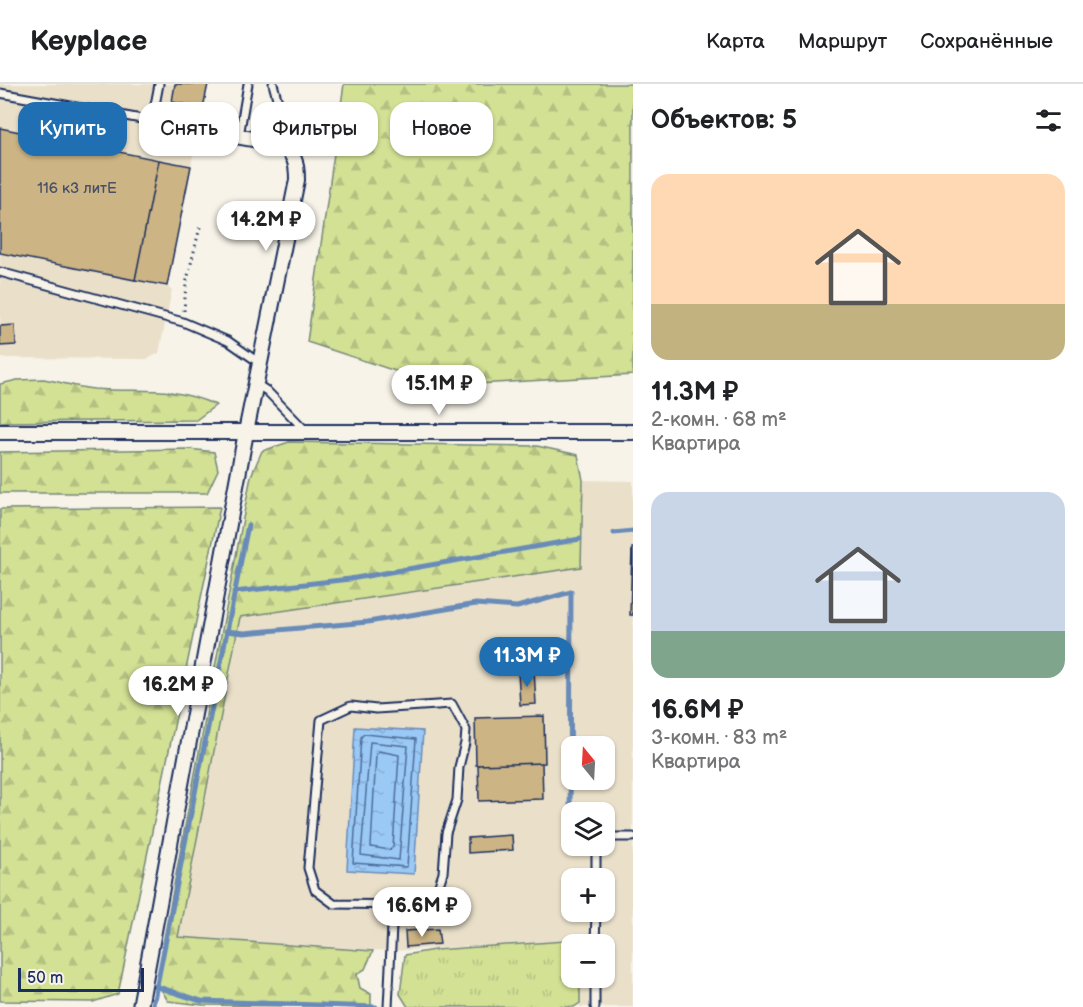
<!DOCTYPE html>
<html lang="ru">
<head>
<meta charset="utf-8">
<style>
  body { margin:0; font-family:"Balsamiq Sans",sans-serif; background:#f2f2f2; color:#202124; height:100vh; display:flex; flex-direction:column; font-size:22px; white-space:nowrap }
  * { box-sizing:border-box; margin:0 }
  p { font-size:20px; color:#757577 }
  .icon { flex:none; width:33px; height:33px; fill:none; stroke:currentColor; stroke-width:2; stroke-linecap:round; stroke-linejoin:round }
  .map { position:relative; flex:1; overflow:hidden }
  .details { display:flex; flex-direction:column; background:#fff; width:450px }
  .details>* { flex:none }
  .banner { position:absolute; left:18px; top:18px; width:525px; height:54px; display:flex; gap:12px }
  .needle { width:39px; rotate:342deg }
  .buttons { position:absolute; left:561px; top:652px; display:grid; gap:12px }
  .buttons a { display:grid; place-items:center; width:54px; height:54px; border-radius:12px; background:#fff; box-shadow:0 2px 4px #0004; font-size:30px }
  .scale { position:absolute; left:18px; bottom:15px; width:126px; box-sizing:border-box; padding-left:6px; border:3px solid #1b2f5e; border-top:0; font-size:16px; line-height:21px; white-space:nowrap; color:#1b2f5e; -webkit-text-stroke:4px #f7f3e8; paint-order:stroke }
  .price { position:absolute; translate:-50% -51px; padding:0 14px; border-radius:21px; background:#fff; color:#222; font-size:20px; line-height:39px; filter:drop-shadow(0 2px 3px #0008) }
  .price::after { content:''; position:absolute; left:50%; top:36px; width:18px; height:14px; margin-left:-9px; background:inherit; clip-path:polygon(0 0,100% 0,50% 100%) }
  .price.on { background:#1f6fb2; color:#fff }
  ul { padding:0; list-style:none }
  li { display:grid; align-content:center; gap:12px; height:318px; padding:0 18px }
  li span { display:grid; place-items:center; height:186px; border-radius:18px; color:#555 }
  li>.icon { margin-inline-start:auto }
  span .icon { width:108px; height:108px; fill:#fffc; stroke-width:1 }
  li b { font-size:26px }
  h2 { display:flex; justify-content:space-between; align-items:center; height:72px; padding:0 18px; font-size:26px }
  .pill { padding:0 21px; border-radius:18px; background:#fff; box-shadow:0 2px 4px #0004; font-size:21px; line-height:54px }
  .pill.on { background:#1f6fb2; color:#fff }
  header { display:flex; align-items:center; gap:36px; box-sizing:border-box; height:84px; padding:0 30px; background:#fff; border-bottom:2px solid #e0e0e0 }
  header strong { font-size:28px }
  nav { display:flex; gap:33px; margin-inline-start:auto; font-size:21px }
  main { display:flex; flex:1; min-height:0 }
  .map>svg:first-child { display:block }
  .built { fill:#eae0ca; fill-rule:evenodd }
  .grass { fill:url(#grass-tufts); stroke:#768879; stroke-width:1.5 }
  .forest { fill:url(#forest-firs); stroke:#768879; stroke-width:1.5 }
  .water { fill:url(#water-ripples); stroke:#688bb9; stroke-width:1.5 }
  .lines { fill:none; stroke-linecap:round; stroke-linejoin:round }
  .shore { stroke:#4e6d9b; stroke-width:1.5 }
  .stream { stroke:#688bb9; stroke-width:5 }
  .building { fill:#ccb484; stroke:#1b2f5e; stroke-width:1.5 }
  .service-casing { stroke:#1b2f5e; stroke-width:11 }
  .minor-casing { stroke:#1b2f5e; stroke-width:18 }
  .path { stroke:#1b2f5e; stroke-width:3; stroke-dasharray:1.5 4.5; stroke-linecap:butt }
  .service { stroke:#f7f3e8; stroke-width:7 }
  .minor { stroke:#f7f3e8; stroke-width:14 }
  .labels { text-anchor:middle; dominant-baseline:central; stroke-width:4.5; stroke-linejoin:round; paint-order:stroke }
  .number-label { font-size:15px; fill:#475068 }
</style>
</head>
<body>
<header>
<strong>Keyplace</strong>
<nav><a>Карта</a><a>Маршрут</a><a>Сохранённые</a></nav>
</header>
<main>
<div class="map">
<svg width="633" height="923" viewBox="0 0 633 923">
  <defs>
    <pattern id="grass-tufts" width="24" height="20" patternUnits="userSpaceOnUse" patternTransform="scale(1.5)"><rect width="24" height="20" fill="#d2e194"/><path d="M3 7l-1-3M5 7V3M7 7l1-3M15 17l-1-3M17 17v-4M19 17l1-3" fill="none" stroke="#b4c182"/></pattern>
    <pattern id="forest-firs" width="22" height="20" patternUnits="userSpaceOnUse" patternTransform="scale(1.5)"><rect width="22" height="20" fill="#d2e194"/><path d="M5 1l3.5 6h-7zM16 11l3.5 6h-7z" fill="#b4c182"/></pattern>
    <pattern id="water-ripples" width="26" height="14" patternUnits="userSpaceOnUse" patternTransform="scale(1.5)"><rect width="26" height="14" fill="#9bc9f6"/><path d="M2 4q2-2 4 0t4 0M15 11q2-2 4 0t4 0" fill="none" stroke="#85add5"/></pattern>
  </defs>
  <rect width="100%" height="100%" fill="#f7f3e8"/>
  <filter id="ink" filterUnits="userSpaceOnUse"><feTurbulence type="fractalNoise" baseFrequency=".0167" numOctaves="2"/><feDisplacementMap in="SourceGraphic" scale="12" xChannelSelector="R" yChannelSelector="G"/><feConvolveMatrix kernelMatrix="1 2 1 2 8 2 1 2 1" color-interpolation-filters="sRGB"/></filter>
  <g filter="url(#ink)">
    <path class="built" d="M0,0H208L196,45L197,52L167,202L172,206L159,269L148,275L0,274Z
      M583,396L633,397V923H580V894H604V861H580V856L391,867L178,853L240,533L581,483ZM572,663H604V696H572ZM572,729H604V762H572ZM572,795H604V828H572Z"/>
    <path class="grass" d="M580,856V861H572V894H580V919L574,923H408L400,910L405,871L434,866Z"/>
    <path class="forest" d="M344,0H633V291L441,302L307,258Z
      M44,295C60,298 77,303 94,305C144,309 167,300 216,321L196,336L0,338V300L17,296Z
      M289,358L537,362L578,371L583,396L581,483L240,533L178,853L373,867L365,885L357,890L360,904L371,910V923L203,921L168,917L158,900L164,854L251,392L262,367Z
      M189,365L214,368L218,386L207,409H0V368Z
      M220,423L118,910L93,918L0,917V425Z"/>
    <path class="water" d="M355,643L423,647L414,790L347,786Z"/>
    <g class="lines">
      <path class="shore" d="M364,650L416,655L407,783L353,779L361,653Z
        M370,658L408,662L399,776L361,771Z
        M379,667L399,671L393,763L390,766L371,763L376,670Z"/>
      <path class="stream" d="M614,449L633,447
        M234,508L350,495L580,455
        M226,547L244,549L368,538L476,520L517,523L571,508L570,753
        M155,902L201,917L376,923
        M153,921L248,441"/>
    </g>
    <path class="building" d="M175,0H208L203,24L172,18Z
      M0,44L159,76L135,196L0,169Z
      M159,76L191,82L167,202L135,196Z
      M15,241L16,261L0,262V242Z
      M632,464H633V531H630Z
      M534,586L536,620L520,621L518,587Z
      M544,632L545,679L476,681L475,634Z
      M542,679L543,715L479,717L478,681Z
      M512,751L513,766L468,769V754Z
      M438,845L440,860L406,863L405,847Z"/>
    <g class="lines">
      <defs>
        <path id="service" d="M273,0L291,65
          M0,9L196,45
          M152,37L159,0
          M239,52L248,0
          M0,188L183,238L228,257L261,280
          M256,300L267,307L306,347
          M452,620L466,646L465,659L459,683L457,716L446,749L443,789L437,807L415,821L334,820L315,806L308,784L321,636L351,622L376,625Z
          M604,753H633
          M596,795V762
          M595,861L596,828
          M388,923L393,822
          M595,923V894"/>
        <path id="minor" d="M0,348H633
          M140,923L246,348L297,96C297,79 295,70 280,60L196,45"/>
      </defs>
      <use href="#service" class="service-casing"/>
      <use href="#minor" class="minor-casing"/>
      <path class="path" d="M184,227L186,200L201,139"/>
      <use href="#service" class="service"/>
      <use href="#minor" class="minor"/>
    </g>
  </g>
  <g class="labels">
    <g class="number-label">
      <text x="77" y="104">116 к3 литЕ</text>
    </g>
  </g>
</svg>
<div class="buttons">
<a><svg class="needle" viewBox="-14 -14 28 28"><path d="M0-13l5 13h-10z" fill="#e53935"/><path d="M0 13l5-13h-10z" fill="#757577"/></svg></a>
<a><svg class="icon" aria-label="layers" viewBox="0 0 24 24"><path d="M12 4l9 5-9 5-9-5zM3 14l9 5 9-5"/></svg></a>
<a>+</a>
<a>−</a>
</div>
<div class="scale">50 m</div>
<b class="price" style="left:266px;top:168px">14.2M ₽</b>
<b class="price" style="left:439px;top:332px">15.1M ₽</b>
<b class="price on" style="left:527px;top:604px">11.3M ₽</b>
<b class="price" style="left:178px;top:633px">16.2M ₽</b>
<b class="price" style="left:422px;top:854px">16.6M ₽</b>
<div class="banner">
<a class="pill on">Купить</a>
<a class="pill">Снять</a>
<a class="pill">Фильтры</a>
<a class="pill">Новое</a>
</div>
</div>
<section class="details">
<h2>Объектов: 5<svg class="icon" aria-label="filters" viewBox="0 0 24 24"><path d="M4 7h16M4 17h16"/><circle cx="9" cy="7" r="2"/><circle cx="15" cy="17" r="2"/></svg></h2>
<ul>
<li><span style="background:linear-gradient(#ffd9b3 70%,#c2b280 0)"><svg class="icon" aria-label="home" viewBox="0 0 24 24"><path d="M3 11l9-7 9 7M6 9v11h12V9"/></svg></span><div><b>11.3M ₽</b><p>2-комн. · 68 m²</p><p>Квартира</p></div></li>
<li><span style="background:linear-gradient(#c9d6e8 75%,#7fa58c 0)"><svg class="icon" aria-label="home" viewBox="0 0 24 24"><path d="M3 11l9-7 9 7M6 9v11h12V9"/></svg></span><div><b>16.6M ₽</b><p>3-комн. · 83 m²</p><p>Квартира</p></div></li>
</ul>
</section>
</main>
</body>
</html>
